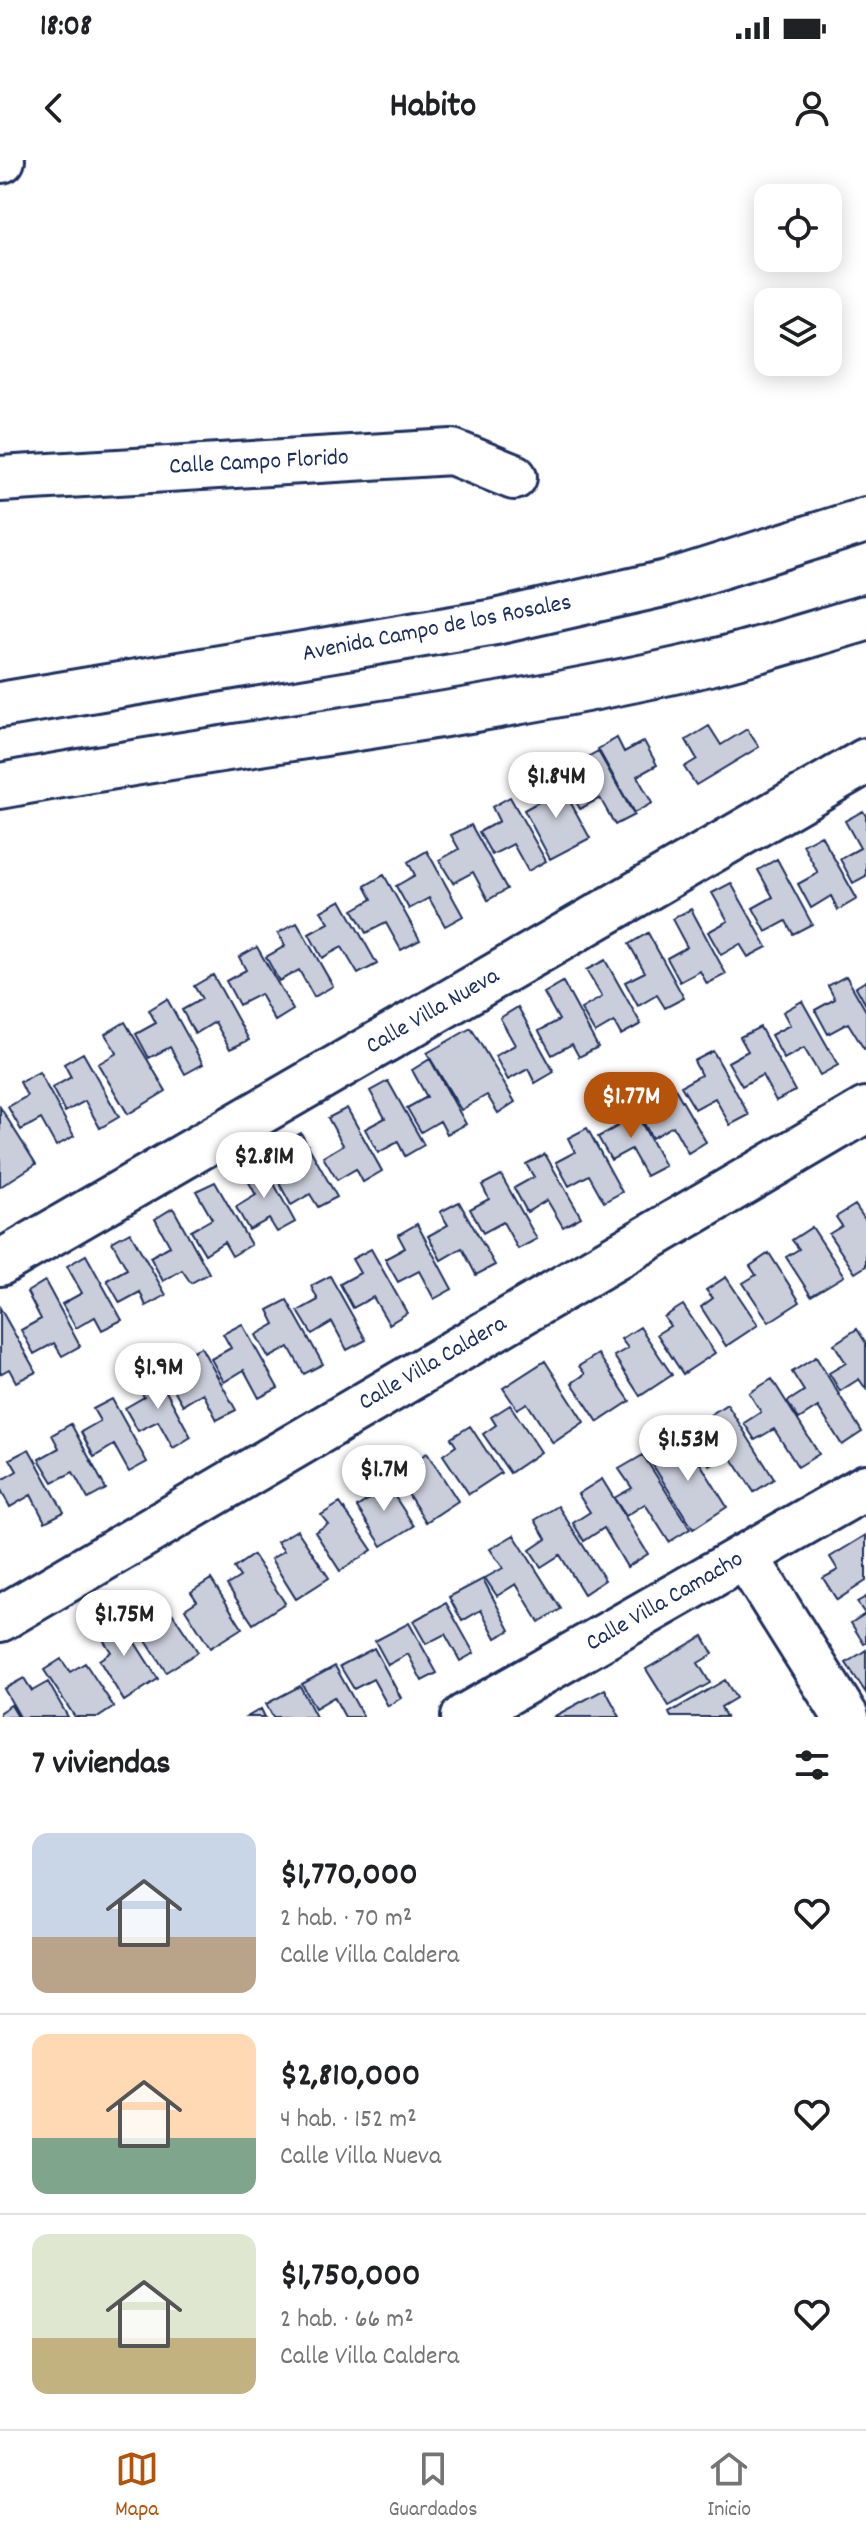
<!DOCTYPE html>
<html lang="es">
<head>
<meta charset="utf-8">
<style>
  body { margin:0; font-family:Dekko,sans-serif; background:#f6f6f6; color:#202124; height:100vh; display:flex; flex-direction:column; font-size:30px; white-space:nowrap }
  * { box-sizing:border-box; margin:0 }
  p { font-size:26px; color:#757577 }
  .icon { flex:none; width:44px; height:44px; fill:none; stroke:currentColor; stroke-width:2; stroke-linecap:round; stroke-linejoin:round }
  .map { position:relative; height:1557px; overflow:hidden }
  .details { display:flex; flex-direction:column; background:#fff; flex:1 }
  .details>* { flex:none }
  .tools { position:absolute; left:754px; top:24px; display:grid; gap:16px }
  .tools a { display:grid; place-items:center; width:88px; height:88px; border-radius:16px; background:#fff; box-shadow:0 4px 20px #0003; font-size:40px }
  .price { position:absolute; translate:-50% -68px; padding:0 18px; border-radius:28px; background:#fff; color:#222; font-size:26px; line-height:52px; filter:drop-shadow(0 2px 4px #0008) }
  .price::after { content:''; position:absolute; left:50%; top:48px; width:24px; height:18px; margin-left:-12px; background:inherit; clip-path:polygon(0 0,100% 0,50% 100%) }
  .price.current { background:#b45309; color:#fff }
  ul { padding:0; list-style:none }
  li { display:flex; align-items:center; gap:24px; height:200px; padding:0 32px }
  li+li { border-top:2px solid #e0e0e0 }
  li span { display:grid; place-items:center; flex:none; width:224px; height:160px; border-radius:16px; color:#555 }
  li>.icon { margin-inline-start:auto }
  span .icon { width:96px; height:96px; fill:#fffc; stroke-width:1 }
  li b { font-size:34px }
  h2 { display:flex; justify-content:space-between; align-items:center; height:96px; padding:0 32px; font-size:34px }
  .status { display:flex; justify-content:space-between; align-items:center; height:56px; padding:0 40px; background:#fff; direction:ltr }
  .status svg { height:22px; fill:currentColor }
  header { display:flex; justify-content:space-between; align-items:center; height:104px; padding:0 32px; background:#fff; font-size:36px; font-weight:700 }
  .dock { display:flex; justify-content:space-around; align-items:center; height:112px; border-top:2px solid #e0e0e0; background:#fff; font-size:22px; color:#757577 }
  .dock a { display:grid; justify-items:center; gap:4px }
  .dock .current { color:#b45309 }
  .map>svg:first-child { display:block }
  .building { fill:#caceda; stroke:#1b2f5e; stroke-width:2 }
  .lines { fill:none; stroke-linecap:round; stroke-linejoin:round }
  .minor-casing { stroke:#1b2f5e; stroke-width:50 }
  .minor { stroke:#fff; stroke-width:44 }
  .labels { text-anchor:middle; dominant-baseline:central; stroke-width:7; stroke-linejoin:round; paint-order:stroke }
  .street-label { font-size:24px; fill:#1b2f5e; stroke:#fff }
</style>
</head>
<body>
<div class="status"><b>18:08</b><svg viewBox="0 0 49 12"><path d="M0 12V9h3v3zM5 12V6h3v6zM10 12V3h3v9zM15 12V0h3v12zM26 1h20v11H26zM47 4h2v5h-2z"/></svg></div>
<header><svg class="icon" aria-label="back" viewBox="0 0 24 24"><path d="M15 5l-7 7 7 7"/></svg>Habito<svg class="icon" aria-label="person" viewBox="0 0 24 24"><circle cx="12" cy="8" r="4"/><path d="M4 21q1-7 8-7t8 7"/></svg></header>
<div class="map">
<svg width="866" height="1557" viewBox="0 0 866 1557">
  <rect width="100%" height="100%" fill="#fff"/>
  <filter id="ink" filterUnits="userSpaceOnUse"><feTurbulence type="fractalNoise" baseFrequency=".0125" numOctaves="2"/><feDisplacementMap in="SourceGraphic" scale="16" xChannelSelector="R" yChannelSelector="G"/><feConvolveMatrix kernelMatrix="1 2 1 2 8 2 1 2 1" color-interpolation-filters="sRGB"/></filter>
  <g filter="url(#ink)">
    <path class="building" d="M709,566L721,585L747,569L759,587L696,625L684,607L697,599L686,580Z
      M617,578L624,592L644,581L657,605L637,616L652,643L634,653L598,589Z
      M598,591L634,655L615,665L600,638L580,649L567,625L586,615L579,602Z
      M556,616L590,678L550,699L524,650L544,639L537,626Z
      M510,637L546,701L528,711L513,684L492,695L479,672L499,661L492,647Z
      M863,651L866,656V716L853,723L840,699L860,688L845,661Z
      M471,665L507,729L488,740L473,712L453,723L439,700L459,689L451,675Z
      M821,675L857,739L838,750L831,736L811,748L798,724L818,713L803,685Z
      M427,691L463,756L445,766L429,738L409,749L396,726L415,715L408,702Z
      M777,699L812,764L793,774L786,761L766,772L753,748L773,737L758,710Z
      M384,715L420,780L401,790L386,763L366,773L353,750L372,739L365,726Z
      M731,723L767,787L748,797L740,784L721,795L708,772L728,761L712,733Z
      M341,740L377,804L358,814L342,787L322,798L309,774L329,763L321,751Z
      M691,749L726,814L707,824L700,811L680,822L667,798L687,787L672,759Z
      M297,763L333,826L314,837L299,810L279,821L266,797L285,786L278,773Z
      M648,773L684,838L665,848L657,835L638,846L625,822L645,812L629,784Z
      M257,787L293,850L275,861L260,834L239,845L226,821L246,810L239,797Z
      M605,800L641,864L621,875L614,862L595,873L581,849L602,837L586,810Z
      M213,815L249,880L230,889L215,862L195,874L182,850L202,839L194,826Z
      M846,816L866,851V888L864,889L848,863L828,874L815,850L835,839L828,826Z
      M866,821V845L856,827Z
      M563,822L598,887L579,897L572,884L552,895L539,871L559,860L544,833Z
      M167,839L203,904L185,914L170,887L149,898L136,874L156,863L149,850Z
      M802,841L838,905L820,915L804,888L784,899L771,875L790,865L783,852Z
      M518,847L554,912L535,923L528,909L508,920L495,896L515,885L500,858Z
      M125,862L166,931L128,954L98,904L117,893L105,874Z
      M760,867L795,931L776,941L762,915L742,926L728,902L748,891L740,877Z
      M471,868L515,942L498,953L487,935L461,950L427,893Z
      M713,891L749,955L730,965L715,938L695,949L681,926L701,915L694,901Z
      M83,893L119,957L100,968L85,941L65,952L52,928L71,917L64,904Z
      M430,899L466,964L447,974L440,961L421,972L407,948L427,937L412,910Z
      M39,912L74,976L56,986L41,959L21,970L8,947L27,936L20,922Z
      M670,920L706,982L688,993L673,966L652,978L632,942Z
      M388,921L424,985L405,996L398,982L378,993L365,969L385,958L370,931Z
      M630,942L665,1006L646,1016L631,989L611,1000L598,977L618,966L610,952Z
      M0,947L36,1004L0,1027Z
      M347,948L382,1011L363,1022L356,1009L337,1020L323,997L343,985L328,958Z
      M587,968L622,1032L604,1042L589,1015L569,1026L556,1002L575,992L568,978Z
      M301,973L337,1037L318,1047L310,1034L291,1045L278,1021L298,1010L283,983Z
      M545,994L581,1057L563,1067L547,1040L527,1052L514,1028L534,1017L526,1004Z
      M260,998L295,1062L277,1072L269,1059L249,1070L236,1047L256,1035L241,1008Z
      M501,1015L537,1079L518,1089L503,1062L483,1073L470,1049L489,1039L482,1025Z
      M215,1022L251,1085L232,1096L224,1082L205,1094L191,1071L212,1059L196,1031Z
      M459,1042L495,1105L476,1115L462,1088L441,1100L428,1076L448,1065L440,1052Z
      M855,1045L866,1061V1106L855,1113L829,1074L842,1066L836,1057Z
      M173,1048L209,1113L191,1123L182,1110L163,1121L150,1097L170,1086L155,1059Z
      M417,1064L452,1129L434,1139L419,1111L398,1122L385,1099L405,1088L398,1075Z
      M812,1067L844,1116L811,1136L786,1097L799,1089L792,1080Z
      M130,1072L166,1135L146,1146L140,1132L120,1143L107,1120L127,1109L112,1082Z
      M371,1089L407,1153L389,1164L373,1137L353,1148L340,1124L360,1113L352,1099Z
      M769,1093L800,1142L769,1162L743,1123L756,1115L750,1106Z
      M86,1095L122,1160L102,1170L95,1157L76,1168L62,1144L82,1133L67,1106Z
      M330,1116L366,1180L347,1190L332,1162L312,1174L298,1151L318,1140L311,1126Z
      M726,1117L758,1165L726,1186L701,1147L713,1138L706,1130Z
      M45,1121L80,1186L62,1196L54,1183L34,1194L21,1170L41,1159L27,1132Z
      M287,1140L323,1204L304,1214L289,1187L269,1198L256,1175L275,1164L268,1150Z
      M683,1145L715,1193L683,1214L657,1174L670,1166L664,1157Z
      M0,1148L36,1212L16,1222L9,1209L0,1214Z
      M242,1164L278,1228L259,1238L244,1210L224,1222L211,1199L231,1188L223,1174Z
      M640,1167L672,1215L640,1236L614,1196L628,1188L621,1179Z
      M857,1169L866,1183V1229L859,1219L840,1231L829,1213L846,1203L834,1184Z
      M201,1187L236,1250L217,1260L203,1233L183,1245L169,1221L189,1210L181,1197Z
      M598,1194L630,1241L598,1262L572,1223L585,1214L579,1206Z
      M816,1197L862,1272L842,1285L818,1247L799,1259L787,1242L804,1231L792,1212Z
      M545,1201L584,1262L553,1283L527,1243L517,1249L503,1228Z
      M156,1213L191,1277L173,1288L158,1261L138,1271L125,1248L144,1237L137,1224Z
      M772,1219L819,1294L798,1307L774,1269L755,1280L744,1263L761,1252L749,1233Z
      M112,1239L147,1302L129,1312L114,1285L94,1297L81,1272L100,1261L93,1249Z
      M727,1244L774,1319L754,1332L729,1294L710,1306L699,1288L716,1278L704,1259Z
      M510,1245L541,1292L510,1313L483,1274L496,1265L491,1257Z
      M71,1264L106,1329L88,1339L73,1312L53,1322L39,1299L59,1288L52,1275Z
      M470,1266L501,1313L469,1334L443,1295L456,1286L451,1278Z
      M684,1277L727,1347L693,1369L649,1299Z
      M29,1289L64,1352L45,1362L31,1335L10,1347L0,1328V1321L17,1311L10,1299Z
      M427,1293L458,1341L426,1362L401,1323L413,1315L407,1305Z
      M643,1295L690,1369L669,1382L645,1344L626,1356L614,1338L632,1328L619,1309Z
      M382,1317L414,1366L382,1386L357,1347L369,1339L363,1330Z
      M602,1319L648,1394L627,1407L604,1368L584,1381L573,1363L590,1352L578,1334Z
      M340,1343L372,1390L340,1411L315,1372L328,1364L321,1355Z
      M558,1346L605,1420L584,1434L560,1395L541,1407L530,1390L546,1379L535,1360Z
      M297,1370L329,1418L296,1439L271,1399L284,1391L277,1382Z
      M514,1375L561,1449L539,1462L516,1424L497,1436L485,1418L503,1408L490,1389Z
      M866,1375V1421L837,1440L823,1418L838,1410L830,1397Z
      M253,1395L285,1443L253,1464L227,1425L240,1417L234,1408Z
      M211,1419L242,1468L210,1488L185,1449L197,1441L191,1432Z
      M483,1419L510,1470L496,1478L481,1450L462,1461L449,1437Z
      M866,1437V1483L864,1484L851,1463L865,1454L857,1442Z
      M446,1443L474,1493L460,1501L445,1474L426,1484L413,1461Z
      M166,1444L198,1492L166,1512L141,1473L153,1465L147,1456Z
      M115,1451L158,1519L124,1541L99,1500L111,1492L94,1465Z
      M409,1463L437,1513L422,1521L408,1494L388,1505L375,1481Z
      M703,1476L713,1494L698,1503L710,1523L669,1546L646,1509Z
      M374,1488L401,1538L388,1546L373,1519L354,1529L340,1506Z
      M866,1490V1533L846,1503Z
      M61,1499L70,1512L85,1503L114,1547L99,1557H75L44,1510Z
      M335,1506L363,1556L362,1557H345L334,1537L315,1548L302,1524Z
      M24,1518L32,1531L48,1522L68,1557H20L4,1529Z
      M725,1520L736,1538L721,1547L726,1557H671L669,1553Z
      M300,1526L316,1557H273L266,1544Z
      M605,1529L620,1557H553Z
      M11,1545L18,1557H0V1552Z
      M261,1549L265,1557H247Z"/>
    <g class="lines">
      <defs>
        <path id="minor" d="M0,0H2
          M0,319L452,292L514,317
          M0,545L495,462L667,423L866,360
          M0,626C235,582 477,557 709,503C762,490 814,473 866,458
          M0,1103L866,601
          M745,1396L846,1557
          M0,1459L866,950
          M464,1557L866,1327"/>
      </defs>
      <use href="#minor" class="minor-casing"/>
      <use href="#minor" class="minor"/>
    </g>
  </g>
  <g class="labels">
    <g class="street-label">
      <text transform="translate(259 303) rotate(-3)">Calle Campo Florido</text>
      <text transform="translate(437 469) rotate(-11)">Avenida Campo de los Rosales</text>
      <text transform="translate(433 852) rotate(-30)">Calle Villa Nueva</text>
      <text transform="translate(433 1204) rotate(-30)">Calle Villa Caldera</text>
      <text transform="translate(665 1442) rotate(-30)">Calle Villa Camacho</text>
    </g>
  </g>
</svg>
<div class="tools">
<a><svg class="icon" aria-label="locate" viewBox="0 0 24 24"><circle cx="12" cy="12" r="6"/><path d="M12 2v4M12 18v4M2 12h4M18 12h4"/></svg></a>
<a><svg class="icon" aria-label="layers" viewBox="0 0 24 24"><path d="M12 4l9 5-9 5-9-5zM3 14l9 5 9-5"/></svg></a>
</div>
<b class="price" style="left:556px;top:660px">$1.84M</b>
<b class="price current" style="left:631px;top:980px">$1.77M</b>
<b class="price" style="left:264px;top:1040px">$2.81M</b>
<b class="price" style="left:158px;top:1251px">$1.9M</b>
<b class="price" style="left:688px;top:1323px">$1.53M</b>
<b class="price" style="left:384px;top:1353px">$1.7M</b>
<b class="price" style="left:124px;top:1498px">$1.75M</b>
</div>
<section class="details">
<h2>7 viviendas<svg class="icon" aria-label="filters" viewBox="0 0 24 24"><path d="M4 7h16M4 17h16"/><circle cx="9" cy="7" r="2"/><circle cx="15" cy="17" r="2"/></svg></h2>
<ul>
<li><span style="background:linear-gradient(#c9d6e8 65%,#b9a48a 0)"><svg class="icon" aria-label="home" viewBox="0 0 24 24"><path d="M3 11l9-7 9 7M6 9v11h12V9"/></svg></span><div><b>$1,770,000</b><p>2 hab. · 70 m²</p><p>Calle Villa Caldera</p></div><svg class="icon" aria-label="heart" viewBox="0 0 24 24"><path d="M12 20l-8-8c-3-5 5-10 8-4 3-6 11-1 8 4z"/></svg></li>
<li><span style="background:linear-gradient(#ffd9b3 65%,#7fa58c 0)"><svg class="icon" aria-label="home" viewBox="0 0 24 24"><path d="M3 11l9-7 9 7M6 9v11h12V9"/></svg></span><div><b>$2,810,000</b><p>4 hab. · 152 m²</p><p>Calle Villa Nueva</p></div><svg class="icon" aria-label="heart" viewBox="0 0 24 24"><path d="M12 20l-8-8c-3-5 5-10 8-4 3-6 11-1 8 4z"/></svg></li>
<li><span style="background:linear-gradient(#dfe7d0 65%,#c2b280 0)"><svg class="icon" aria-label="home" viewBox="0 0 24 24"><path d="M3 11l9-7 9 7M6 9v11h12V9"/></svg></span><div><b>$1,750,000</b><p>2 hab. · 66 m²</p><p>Calle Villa Caldera</p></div><svg class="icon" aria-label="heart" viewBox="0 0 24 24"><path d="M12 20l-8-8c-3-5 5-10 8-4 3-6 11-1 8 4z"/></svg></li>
</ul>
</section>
<nav class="dock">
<a class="current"><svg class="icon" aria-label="map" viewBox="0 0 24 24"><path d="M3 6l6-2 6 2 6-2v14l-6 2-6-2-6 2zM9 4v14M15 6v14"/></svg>Mapa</a>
<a><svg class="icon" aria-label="saved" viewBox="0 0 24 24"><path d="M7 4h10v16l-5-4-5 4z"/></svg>Guardados</a>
<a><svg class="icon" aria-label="home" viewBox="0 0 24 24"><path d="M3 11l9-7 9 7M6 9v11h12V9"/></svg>Inicio</a>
</nav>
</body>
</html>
